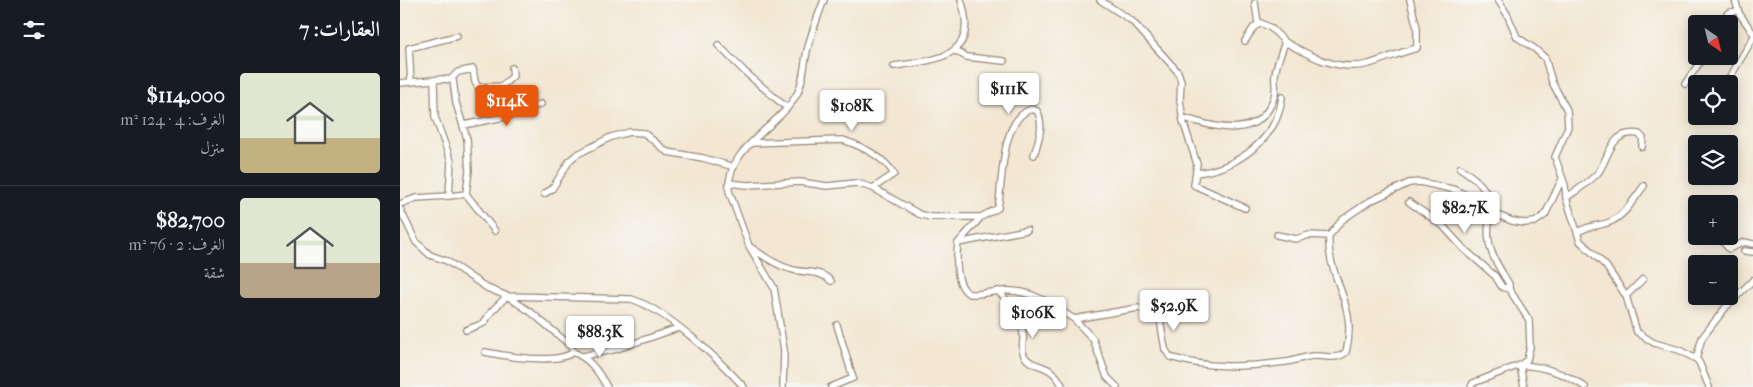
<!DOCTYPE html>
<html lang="ar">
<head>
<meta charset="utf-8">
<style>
  body { margin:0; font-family:"IM FELL French Canon",Amiri,serif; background:#242831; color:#f1f3f6; direction:rtl; height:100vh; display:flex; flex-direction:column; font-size:19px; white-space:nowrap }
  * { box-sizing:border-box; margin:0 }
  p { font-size:16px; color:#9ea1a6 }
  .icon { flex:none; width:28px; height:28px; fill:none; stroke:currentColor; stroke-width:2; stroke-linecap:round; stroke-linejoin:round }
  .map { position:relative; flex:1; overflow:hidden; direction:ltr }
  .panel { display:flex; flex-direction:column; background:#171b24; width:400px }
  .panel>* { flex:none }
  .needle { width:32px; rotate:145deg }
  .fabs { position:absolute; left:1288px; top:15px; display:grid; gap:10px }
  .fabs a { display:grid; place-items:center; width:50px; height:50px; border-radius:5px; background:#171b24; box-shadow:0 2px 12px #0003; font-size:25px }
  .price { position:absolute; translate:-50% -42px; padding:0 11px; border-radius:5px; background:#fff; color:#222; font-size:16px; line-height:32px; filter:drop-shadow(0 1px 2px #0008) }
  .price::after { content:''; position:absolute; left:50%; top:30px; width:15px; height:11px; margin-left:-8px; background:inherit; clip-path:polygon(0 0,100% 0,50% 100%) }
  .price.active { background:#ea580c; color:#fff }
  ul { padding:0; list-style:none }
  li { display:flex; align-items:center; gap:15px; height:125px; padding:0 20px }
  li+li { border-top:1px solid #363941 }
  li span { display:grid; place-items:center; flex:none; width:140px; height:100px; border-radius:5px; color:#555 }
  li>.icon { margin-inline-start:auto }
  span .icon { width:60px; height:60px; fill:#fffc; stroke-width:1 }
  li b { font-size:21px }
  h2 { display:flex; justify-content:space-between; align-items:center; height:60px; padding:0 20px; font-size:21px }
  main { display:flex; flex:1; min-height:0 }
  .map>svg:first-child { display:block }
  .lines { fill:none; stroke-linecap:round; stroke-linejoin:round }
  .street-casing { stroke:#978878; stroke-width:8 }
  .street { stroke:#fff; stroke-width:5.5 }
</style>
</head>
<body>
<main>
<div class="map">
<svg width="1353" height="387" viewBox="0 0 1353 387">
  <rect width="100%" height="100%" fill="#f6f6f2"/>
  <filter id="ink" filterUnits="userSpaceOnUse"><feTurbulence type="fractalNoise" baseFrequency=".02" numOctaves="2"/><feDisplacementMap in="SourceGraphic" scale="10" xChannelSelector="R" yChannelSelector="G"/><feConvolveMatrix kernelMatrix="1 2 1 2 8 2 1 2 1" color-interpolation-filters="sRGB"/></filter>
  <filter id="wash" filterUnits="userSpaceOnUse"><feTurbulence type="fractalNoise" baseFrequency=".0096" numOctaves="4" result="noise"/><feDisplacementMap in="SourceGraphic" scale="20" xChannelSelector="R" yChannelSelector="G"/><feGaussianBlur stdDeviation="1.12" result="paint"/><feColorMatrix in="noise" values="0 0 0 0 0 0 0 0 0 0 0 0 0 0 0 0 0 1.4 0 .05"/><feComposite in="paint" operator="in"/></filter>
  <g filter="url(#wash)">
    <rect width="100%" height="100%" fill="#f3e7d3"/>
  </g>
  <g filter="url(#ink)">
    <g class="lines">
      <defs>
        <path id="street" d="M700,0L732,21L778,72L781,81L780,100L783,121L797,164L794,185L845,208
          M1098,0L1107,14L1117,37L1135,49L1145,58L1152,82L1167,110L1168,127L1155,157L1165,185L1166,198L1180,241L1206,266L1226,296L1237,332L1254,343L1279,350L1296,359L1299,362L1309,387
          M1335,0L1339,13L1353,33
          M855,3L858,23
          M1319,24L1328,13L1338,10
          M845,41L854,27L861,23L871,28L885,42
          M318,45L345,72L387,108
          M555,51L567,57L604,61
          M494,66C538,60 580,57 561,0
          M51,79L58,72L73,69L75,82L78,87L102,86L113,76L112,68
          M34,80L35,117L51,161L49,196L66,194
          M11,82L9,48L57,36
          M0,83L43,79L53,80L56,103L67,139L69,171L66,194L95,231
          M1285,84L1304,56
          M1326,84L1353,38
          M782,117C815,128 860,141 874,97C877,90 874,82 875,75C876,64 882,52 885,42C910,56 939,72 969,64C985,59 1001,52 1017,48V28L1010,0
          M64,125L109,116L141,104
          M351,143L443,140C461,146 484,157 494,174L473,188
          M1060,168C1077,179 1092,191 1090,214C1089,224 1087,231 1089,241C1091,257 1101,270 1109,284V289L1129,320L1130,347L1127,360L1120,365L1073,383L1071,387
          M796,173C836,169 878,139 882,97
          M329,183L347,185L400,182L427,186L456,183L473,188L519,214L529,217H581L558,243C556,258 555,285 569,294C580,295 592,291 603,291C632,289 652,305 674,319L738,308L749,311L760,320L765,349L770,357C808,369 847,367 886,362C895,361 903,357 913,356C924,355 937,361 946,352C959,304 926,277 929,236L942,220L970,201L1009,183L1020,182L1056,190L1080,202L1090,212L1112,221L1124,223L1135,222L1145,215L1162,179
          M144,194L152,189L170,160L176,155L211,137L230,132L244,133L267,152L303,158L334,167
          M1166,198C1176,191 1188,183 1197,174C1209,160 1209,129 1239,134L1243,138L1242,147
          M1009,202L1042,225L1064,249L1095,276L1102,287L1109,289
          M0,204L16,198L49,196
          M0,209L16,242L30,255L47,261L87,288L107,296L132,313L171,346L173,352C190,359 198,371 207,387
          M581,217L598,208C603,182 600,118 632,109L637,111C645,125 638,141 634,155
          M1178,232C1190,224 1200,227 1212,221C1226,214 1235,197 1244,186
          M877,235L896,239L909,235L929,236
          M1318,236L1329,249L1344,242L1353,244
          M558,243L627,230
          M352,248C363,256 376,265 390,269C405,274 419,269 431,281
          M1344,251L1353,252
          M598,291C609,302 622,318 623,334C624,342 620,350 625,357C634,370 650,360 663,387
          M1226,296L1243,279
          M674,319L693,339L707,377L717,387
          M66,330L84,323L91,312L107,296L231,299C266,309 319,360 344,387
          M85,352C104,356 158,365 173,352
          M183,356L217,349L278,328
          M1296,359L1302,338L1326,307L1353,280
          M383,387L384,350L374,288L349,246L329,191C326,146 381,127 398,92C404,79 404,62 408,47C412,31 418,16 424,0
          M431,387L453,378L437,325
          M1124,387L1120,365C1144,366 1166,374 1185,387"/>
      </defs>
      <use href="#street" class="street-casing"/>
      <use href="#street" class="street"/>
    </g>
  </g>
</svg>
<div class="fabs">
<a><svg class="needle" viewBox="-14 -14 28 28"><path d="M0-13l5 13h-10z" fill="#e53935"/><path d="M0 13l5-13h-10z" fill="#9ea1a6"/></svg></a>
<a><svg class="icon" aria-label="locate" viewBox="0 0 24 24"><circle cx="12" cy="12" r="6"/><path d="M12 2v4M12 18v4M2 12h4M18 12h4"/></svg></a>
<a><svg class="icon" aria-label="layers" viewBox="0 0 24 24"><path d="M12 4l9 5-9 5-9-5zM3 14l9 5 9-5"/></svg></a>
<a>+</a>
<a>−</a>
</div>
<b class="price" style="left:609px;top:115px">$111K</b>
<b class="price active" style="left:107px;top:127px">$114K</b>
<b class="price" style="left:452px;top:132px">$108K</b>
<b class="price" style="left:1065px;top:234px">$82.7K</b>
<b class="price" style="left:774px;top:332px">$52.9K</b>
<b class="price" style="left:633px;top:339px">$106K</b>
<b class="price" style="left:200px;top:358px">$88.3K</b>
</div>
<section class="panel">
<h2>العقارات: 7<svg class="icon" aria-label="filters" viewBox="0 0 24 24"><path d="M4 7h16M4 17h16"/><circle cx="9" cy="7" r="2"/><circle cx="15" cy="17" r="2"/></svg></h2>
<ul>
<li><span style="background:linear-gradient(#dfe7d0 65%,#c2b280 0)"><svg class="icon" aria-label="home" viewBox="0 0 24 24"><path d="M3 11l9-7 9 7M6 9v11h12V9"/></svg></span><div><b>$114,000</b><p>الغرف: 4 · 124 m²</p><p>منزل</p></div></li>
<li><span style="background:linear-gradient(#dfe7d0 65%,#b9a48a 0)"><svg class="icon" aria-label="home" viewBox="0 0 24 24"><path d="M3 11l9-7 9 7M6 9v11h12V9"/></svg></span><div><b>$82,700</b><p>الغرف: 2 · 76 m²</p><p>شقة</p></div></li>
</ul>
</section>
</main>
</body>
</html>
